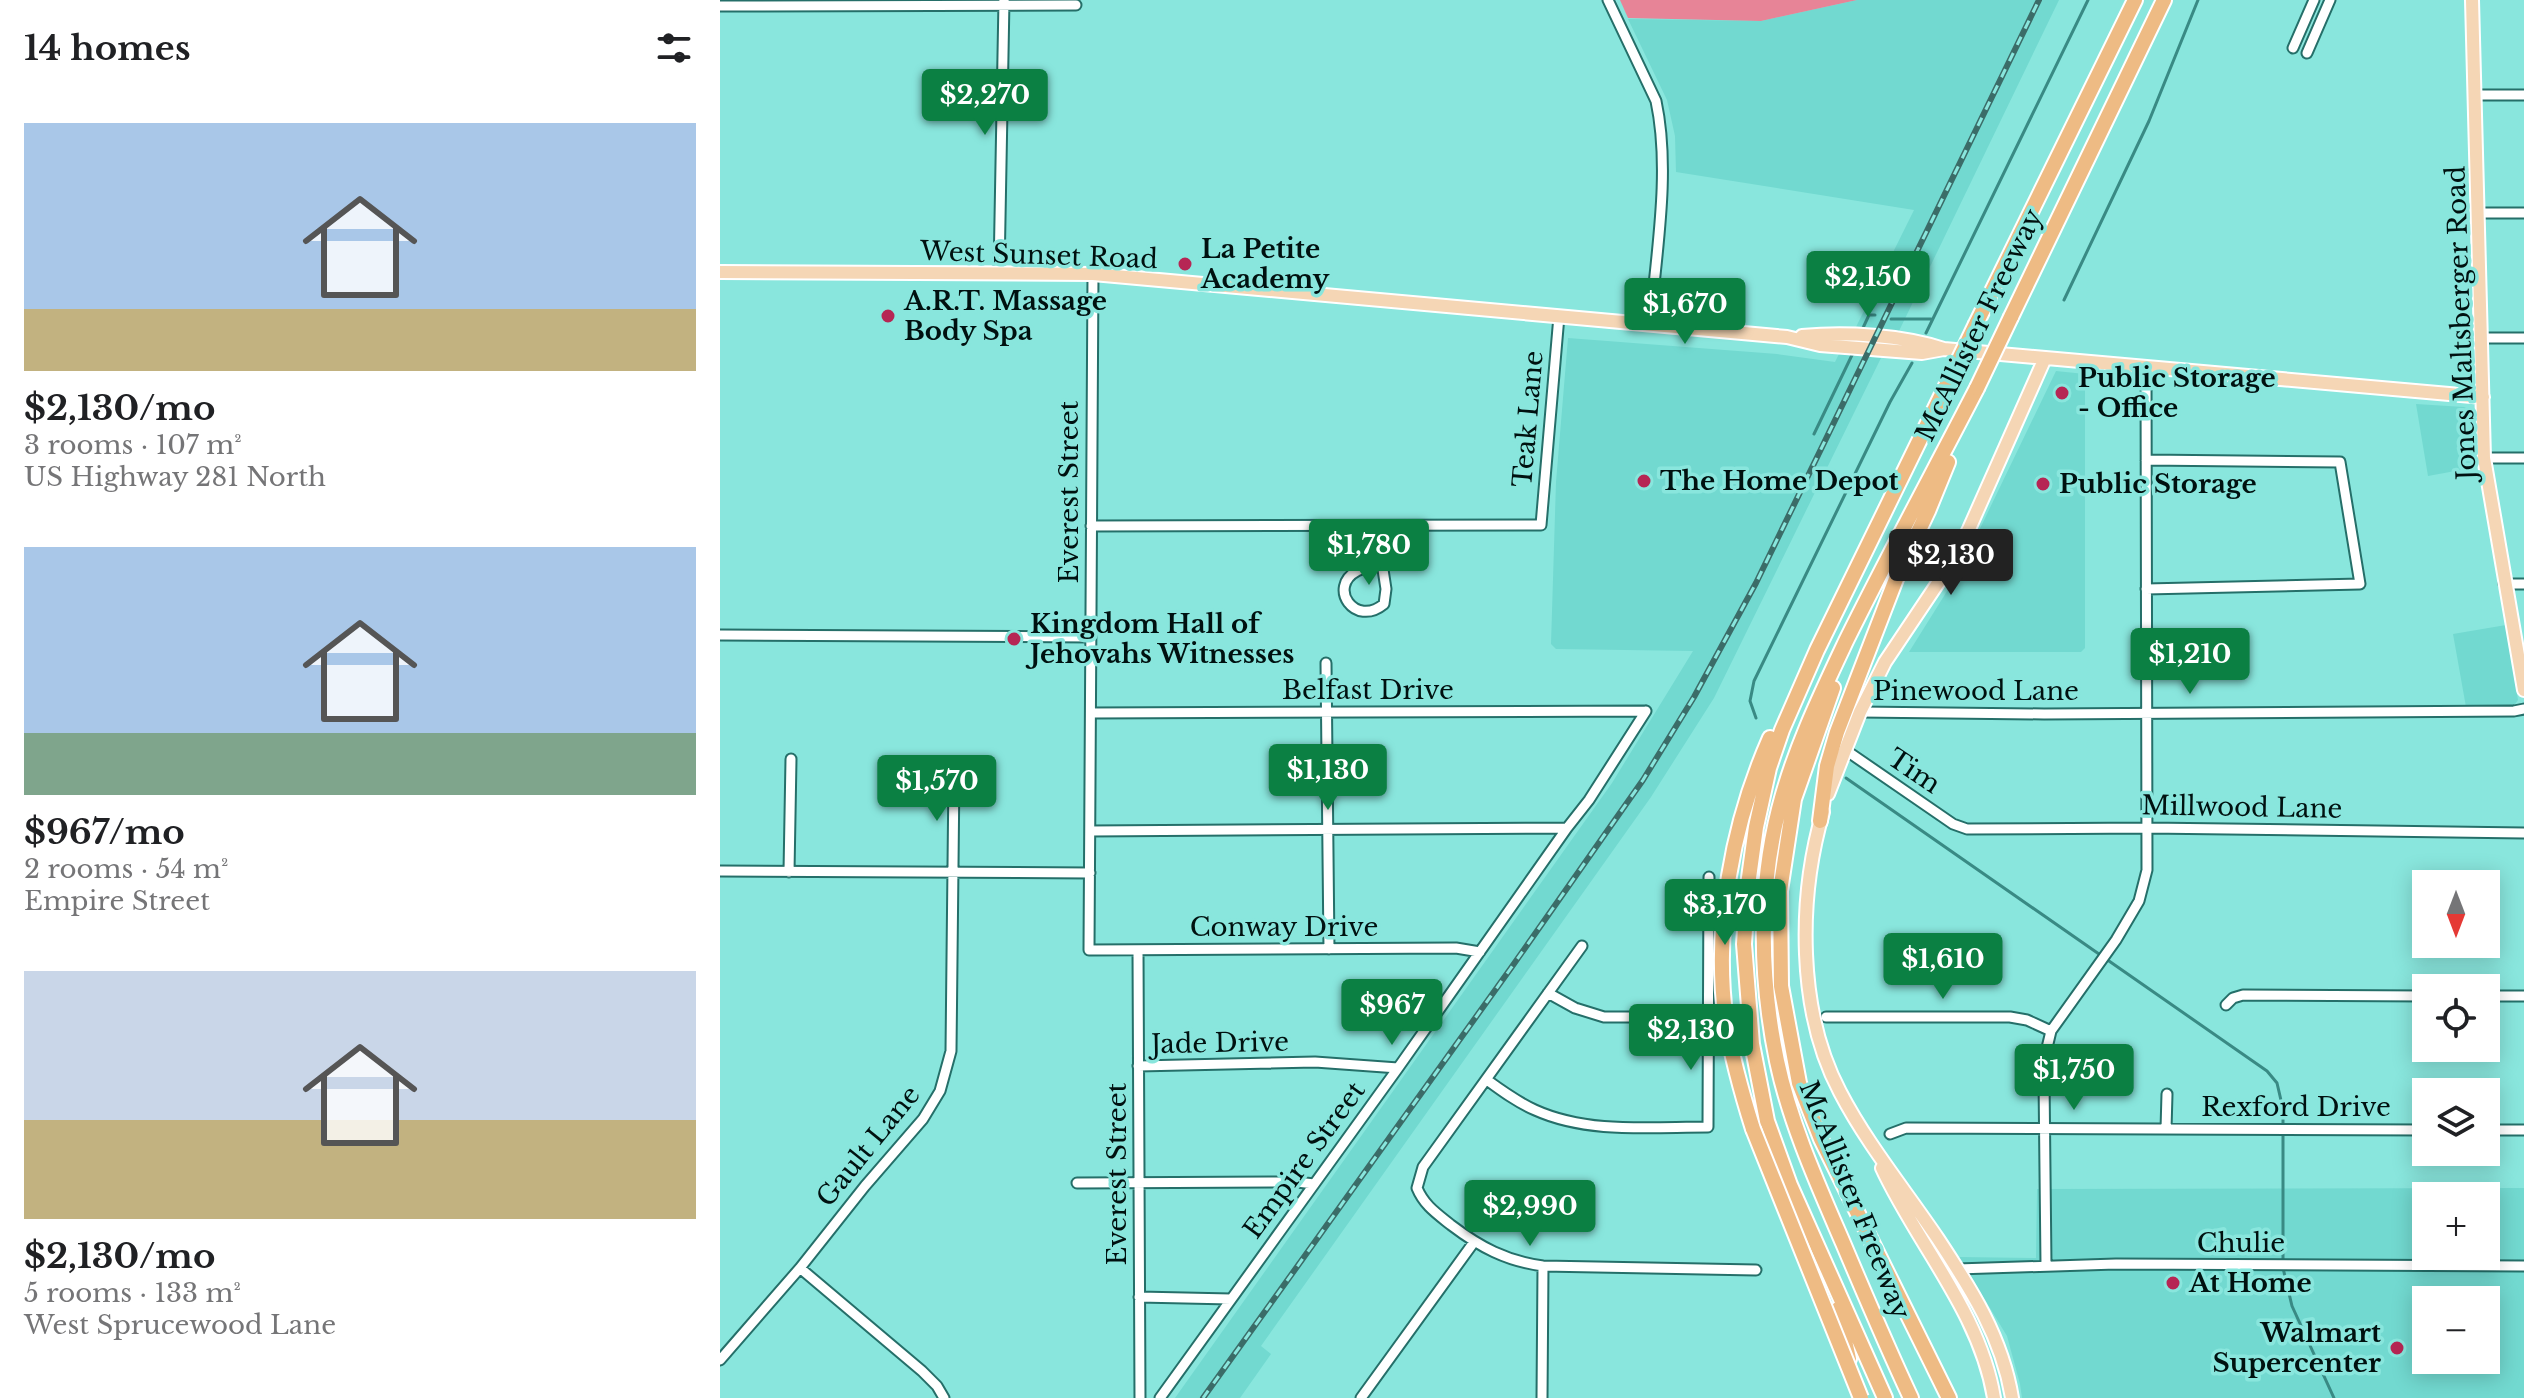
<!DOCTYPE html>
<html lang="en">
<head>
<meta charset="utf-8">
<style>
  body { margin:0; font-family:"Libre Baskerville",serif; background:#f2f2f2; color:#202124; height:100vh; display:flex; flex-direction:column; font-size:30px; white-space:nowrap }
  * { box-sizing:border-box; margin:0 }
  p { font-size:26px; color:#757577 }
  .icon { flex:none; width:44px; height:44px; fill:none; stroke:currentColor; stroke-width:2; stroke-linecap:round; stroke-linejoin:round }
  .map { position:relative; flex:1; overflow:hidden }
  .panel { display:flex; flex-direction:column; background:#fff; width:720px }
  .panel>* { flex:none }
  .needle { width:52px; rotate:180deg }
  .controls { position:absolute; left:1692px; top:870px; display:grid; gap:16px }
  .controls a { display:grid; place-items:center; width:88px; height:88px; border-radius:0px; background:#fff; box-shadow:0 4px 20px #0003; font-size:40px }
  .price { position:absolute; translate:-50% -68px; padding:0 18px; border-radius:8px; background:#0b8043; color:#fff; font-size:26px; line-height:52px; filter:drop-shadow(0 2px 4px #0008) }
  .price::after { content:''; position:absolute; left:50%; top:48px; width:24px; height:18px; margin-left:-12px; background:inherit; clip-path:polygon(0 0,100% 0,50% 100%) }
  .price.current { background:#222; color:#fff }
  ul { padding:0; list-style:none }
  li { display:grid; align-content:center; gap:16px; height:424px; padding:0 24px }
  li span { display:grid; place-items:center; height:248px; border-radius:0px; color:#555 }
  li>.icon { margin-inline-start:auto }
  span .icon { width:144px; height:144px; fill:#fffc; stroke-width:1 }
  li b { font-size:34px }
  h2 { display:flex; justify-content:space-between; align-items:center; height:96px; padding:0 24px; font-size:34px }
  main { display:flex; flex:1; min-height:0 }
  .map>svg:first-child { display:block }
  .built { fill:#72d9d0; fill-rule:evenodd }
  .green { fill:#e78497 }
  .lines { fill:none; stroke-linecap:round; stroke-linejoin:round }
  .stream { stroke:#398a84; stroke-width:3 }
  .minor-casing { stroke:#256f69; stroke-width:13 }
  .major-casing { stroke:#fff; stroke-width:16 }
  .highway-casing { stroke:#fff; stroke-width:18 }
  .minor { stroke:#fff; stroke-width:9 }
  .major { stroke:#f5d6b5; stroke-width:12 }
  .highway { stroke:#eebb84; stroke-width:14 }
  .rail-casing { stroke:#3b6c68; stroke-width:6 }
  .rail { stroke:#89e6dd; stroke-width:3; stroke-dasharray:9; stroke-linecap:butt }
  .highway-bridge-casing { stroke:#fff; stroke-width:18; stroke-linecap:butt }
  .highway-bridge { stroke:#eebb84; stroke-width:14 }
  .poi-dot { fill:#b62654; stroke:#89e6dd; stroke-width:3 }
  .labels { text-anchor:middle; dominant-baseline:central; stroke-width:7; stroke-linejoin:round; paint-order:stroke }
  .poi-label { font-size:26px; font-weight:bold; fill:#001110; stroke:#89e6dd; text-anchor:start }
  .street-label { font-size:26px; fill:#001110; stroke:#89e6dd }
</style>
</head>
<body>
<main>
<section class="panel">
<h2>14 homes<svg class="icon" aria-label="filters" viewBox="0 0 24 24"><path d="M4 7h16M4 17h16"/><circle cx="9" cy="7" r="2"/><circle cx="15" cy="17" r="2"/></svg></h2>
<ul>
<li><span style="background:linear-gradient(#a9c7e8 75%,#c2b280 0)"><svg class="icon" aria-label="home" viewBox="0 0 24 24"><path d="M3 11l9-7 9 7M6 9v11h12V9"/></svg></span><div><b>$2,130/mo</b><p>3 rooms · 107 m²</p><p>US Highway 281 North</p></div></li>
<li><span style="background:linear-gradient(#a9c7e8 75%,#7fa58c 0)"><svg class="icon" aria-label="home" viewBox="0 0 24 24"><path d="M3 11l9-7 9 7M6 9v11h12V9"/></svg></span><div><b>$967/mo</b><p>2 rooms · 54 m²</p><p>Empire Street</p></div></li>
<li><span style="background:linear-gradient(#c9d6e8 60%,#c2b280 0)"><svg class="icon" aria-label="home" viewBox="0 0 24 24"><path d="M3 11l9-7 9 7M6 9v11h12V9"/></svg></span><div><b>$2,130/mo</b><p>5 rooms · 133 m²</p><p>West Sprucewood Lane</p></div></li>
</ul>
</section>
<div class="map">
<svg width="1804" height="1398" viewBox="0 0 1804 1398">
  <rect width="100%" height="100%" fill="#89e6dd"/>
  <path class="built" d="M1137,0H1339L1179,331L1135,329L1194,210L956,172L955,136L947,100L908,19L1041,21Z
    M848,338L1057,354L1115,362L1119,354L1161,358L994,698L931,797L541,1346L551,1354L520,1398H455L892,783L973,651L836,649L831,644L836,482Z
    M1336,371L1365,374V648L1361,652H1189L1239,572Z
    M1696,404L1744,407L1753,411L1757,467L1708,476Z
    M1786,625L1798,700L1793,707H1746L1733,634Z
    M1804,1188V1398H1302L1300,1384L1287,1336L1239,1257L1316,1258L1317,1189ZM1706,1196H1766V1256H1706ZM1706,1300H1766V1360H1706Z"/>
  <path class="green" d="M900,0H1137L1041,21L908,18Z"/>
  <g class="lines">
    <path class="stream" d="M1344,300L1429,121L1478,0
      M1171,319H1211
      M1142,330L1149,315H1155
      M1206,333L1368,0
      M1094,434L1133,353
      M1036,718L1030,701L1034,681L1170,402L1192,363
      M1126,778L1547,1071L1557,1083L1563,1109V1261
      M1563,1268L1572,1306L1614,1398"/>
    <defs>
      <path id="minor" d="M888,0L936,101C951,171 936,254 930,325
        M0,6L356,5
        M1573,48L1594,0
        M1587,53L1610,0
        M1756,95H1804
        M1758,213H1804
        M279,273L284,0
        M373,274L369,950L736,948L760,952
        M1761,338H1804
        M1764,458H1804
        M371,526L821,525L839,316
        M662,563C654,565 645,567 637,571C607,587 635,628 664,604L666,589L662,563L665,526
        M1784,584H1804
        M1426,589L1640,584L1620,462L1426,460
        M0,635L371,637
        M606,663L609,949
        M1140,712L1324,714L1794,711L1804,709
        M371,713L926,711
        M1124,749L1233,824L1247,829L1428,828L1804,833
        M370,831L847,828
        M0,871L370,873
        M69,872L71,759
        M862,946L703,1167L697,1188C704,1205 716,1213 731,1225C760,1247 786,1261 823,1266L1036,1270
        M418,950L420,1398
        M828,993L855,1008L884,1017H988
        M1766,996H1804
        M1506,1005L1513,998L1523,995L1706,996
        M1106,1017H1290L1307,1020L1331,1031
        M418,1066L595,1062L678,1068
        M767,1080C782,1091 797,1102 815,1110C868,1134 931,1127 988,1127L989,877
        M1446,1129L1447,1094
        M1766,1130H1804
        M1170,1134L1186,1128L1706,1130
        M357,1183L577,1182L594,1184
        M1326,1265L1324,1079L1326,1052L1331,1031L1396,940L1419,901L1427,870L1426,367
        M80,1268L202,1371L217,1386L224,1398
        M1237,1269L1396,1264L1804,1266
        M419,1297L511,1299
        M0,1360L80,1268L145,1186L203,1119L220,1091L231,1051L234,773
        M440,1398L678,1068L847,828L869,800L926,711
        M641,1398L754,1242
        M822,1398L823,1266"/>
      <path id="major" d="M1752,0L1764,458L1804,690
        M0,272L373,274L1067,337L1100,345L1202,353L1224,349
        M1082,336C1127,332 1181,335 1224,349L1763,397
        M1108,794L1140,712L1165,662L1234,559L1249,529L1325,358
        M1103,812C1078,898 1077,1011 1120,1092C1147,1144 1185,1190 1218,1239C1251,1289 1282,1337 1292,1398
        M1162,1168C1197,1244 1260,1312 1274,1398"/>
      <path id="highway" d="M1291,317L1444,0
        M1256,324L1415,0
        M1113,688L1074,799L1060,891L1061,986L1079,1083L1101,1139L1229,1398
        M1100,821L1107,766L1117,732L1176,579L1208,511L1228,462
        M1033,1129C1022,1094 1012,1058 1006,1022C993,927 1012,824 1050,738
        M1118,1309L1129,1359
        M1165,1398L1070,1185L1047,1121L1032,1044L1024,944L1028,885L1036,827L1049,768L1062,730L1097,650L1226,386
        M1191,1398C1167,1347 1145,1295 1123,1243C1098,1185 1070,1123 1057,1061C1040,979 1038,891 1059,809C1074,750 1100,696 1126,641C1168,556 1213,473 1257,388"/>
    </defs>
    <use href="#minor" class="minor-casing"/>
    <use href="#major" class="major-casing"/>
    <use href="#highway" class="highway-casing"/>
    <use href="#minor" class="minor"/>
    <use href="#major" class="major"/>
    <use href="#highway" class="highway"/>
    <defs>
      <path id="rail" d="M483,1398L791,968L923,780L974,697L1036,583L1319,0"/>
    </defs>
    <use href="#rail" class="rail-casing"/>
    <use href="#rail" class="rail"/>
    <defs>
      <path id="highway-bridge" d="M1226,386L1256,324
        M1257,388L1291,317
        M1033,1129L1141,1398"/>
    </defs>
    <use href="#highway-bridge" class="highway-bridge-casing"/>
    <use href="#highway-bridge" class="highway-bridge"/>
  </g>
  <g class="poi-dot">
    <circle cx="465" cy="264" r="8"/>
    <circle cx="168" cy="316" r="8"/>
    <circle cx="1342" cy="393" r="8"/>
    <circle cx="924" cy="481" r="8"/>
    <circle cx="1323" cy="484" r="8"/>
    <circle cx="294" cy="639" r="8"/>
    <circle cx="1453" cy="1283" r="8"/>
    <circle cx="1677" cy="1348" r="8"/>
  </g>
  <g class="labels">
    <g class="poi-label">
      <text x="481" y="249">La Petite<tspan x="481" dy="30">Academy</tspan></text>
      <text x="184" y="301">A.R.T. Massage<tspan x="184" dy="30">Body Spa</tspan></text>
      <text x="1358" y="378">Public Storage<tspan x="1358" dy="30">- Office</tspan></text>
      <text x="940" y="481">The Home Depot</text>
      <text x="1339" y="484">Public Storage</text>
      <text x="310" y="624">Kingdom Hall of<tspan x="310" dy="30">Jehovahs Witnesses</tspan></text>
      <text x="1469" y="1283">At Home</text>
      <text x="1661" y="1333" text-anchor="end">Walmart<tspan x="1661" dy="30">Supercenter</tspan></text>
    </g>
    <g class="street-label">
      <text transform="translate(319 255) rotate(2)">West Sunset Road</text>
      <text transform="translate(1741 323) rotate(-92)">Jones Maltsberger Road</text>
      <text transform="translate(1259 325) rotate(-64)">McAllister Freeway</text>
      <text transform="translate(808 419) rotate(-85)">Teak Lane</text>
      <text transform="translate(349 492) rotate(-90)">Everest Street</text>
      <text x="648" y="690">Belfast Drive</text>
      <text x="1256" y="691">Pinewood Lane</text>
      <text transform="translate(1194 771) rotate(34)">Tim</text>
      <text transform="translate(1522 807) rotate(1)">Millwood Lane</text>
      <text x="564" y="927">Conway Drive</text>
      <text transform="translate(500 1043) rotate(-1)">Jade Drive</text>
      <text x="1576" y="1107">Rexford Drive</text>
      <text transform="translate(148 1146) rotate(-51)">Gault Lane</text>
      <text transform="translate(584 1160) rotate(-54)">Empire Street</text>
      <text transform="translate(397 1174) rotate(-90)">Everest Street</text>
      <text transform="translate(1135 1200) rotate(68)">McAllister Freeway</text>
      <text x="1521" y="1243">Chulie</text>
    </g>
  </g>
</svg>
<div class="controls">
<a><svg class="needle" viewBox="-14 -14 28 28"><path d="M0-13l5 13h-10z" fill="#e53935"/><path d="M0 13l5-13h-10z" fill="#757577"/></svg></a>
<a><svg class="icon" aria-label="locate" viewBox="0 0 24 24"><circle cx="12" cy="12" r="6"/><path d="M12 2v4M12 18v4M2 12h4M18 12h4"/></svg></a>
<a><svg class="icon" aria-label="layers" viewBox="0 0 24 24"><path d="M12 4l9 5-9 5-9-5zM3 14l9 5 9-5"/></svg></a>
<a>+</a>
<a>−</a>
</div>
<b class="price" style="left:265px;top:137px">$2,270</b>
<b class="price" style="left:1148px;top:319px">$2,150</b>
<b class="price" style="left:965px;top:346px">$1,670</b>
<b class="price" style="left:649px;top:587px">$1,780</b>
<b class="price current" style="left:1231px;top:597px">$2,130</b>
<b class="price" style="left:1470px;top:696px">$1,210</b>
<b class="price" style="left:608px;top:812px">$1,130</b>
<b class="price" style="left:217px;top:823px">$1,570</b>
<b class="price" style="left:1005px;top:947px">$3,170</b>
<b class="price" style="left:1223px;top:1001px">$1,610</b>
<b class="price" style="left:672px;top:1047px">$967</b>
<b class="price" style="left:971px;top:1072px">$2,130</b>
<b class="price" style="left:1354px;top:1112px">$1,750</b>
<b class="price" style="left:810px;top:1248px">$2,990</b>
</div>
</main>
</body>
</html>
